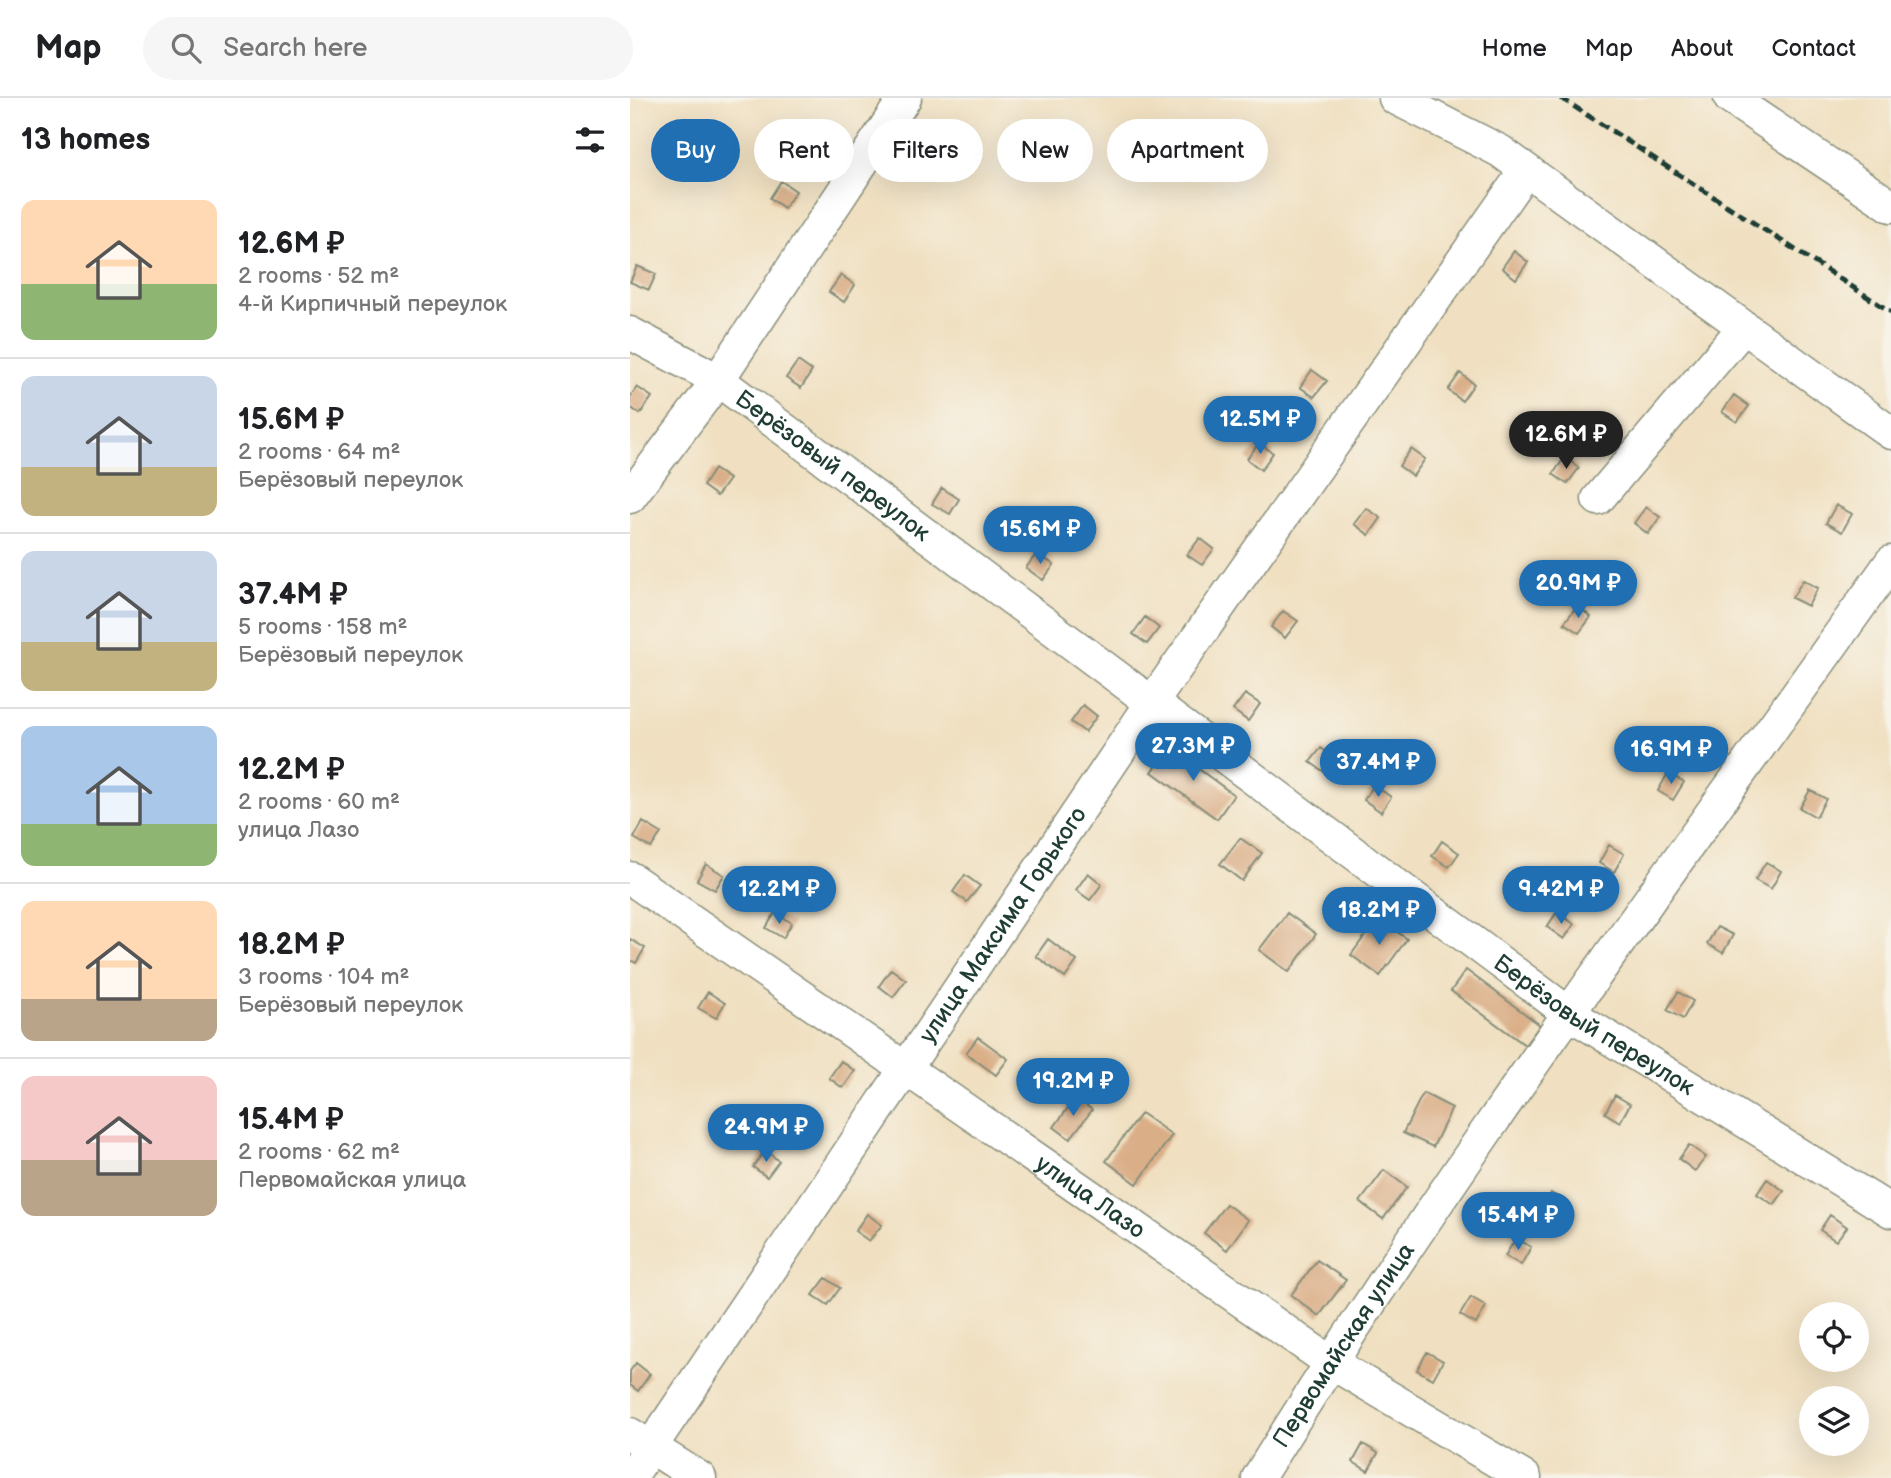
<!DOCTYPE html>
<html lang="en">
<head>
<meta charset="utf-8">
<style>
  body { margin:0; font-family:"Balsamiq Sans",sans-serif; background:#f6f6f6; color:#202124; height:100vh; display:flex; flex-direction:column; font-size:26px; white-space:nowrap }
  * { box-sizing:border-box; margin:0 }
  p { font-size:23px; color:#757577 }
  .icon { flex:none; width:38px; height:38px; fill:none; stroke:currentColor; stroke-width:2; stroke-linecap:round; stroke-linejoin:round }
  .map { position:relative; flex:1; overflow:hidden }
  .drawer { display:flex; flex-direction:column; background:#fff; width:630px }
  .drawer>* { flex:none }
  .guide { position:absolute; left:21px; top:21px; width:665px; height:63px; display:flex; gap:14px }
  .buttons { position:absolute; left:1169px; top:1204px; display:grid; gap:14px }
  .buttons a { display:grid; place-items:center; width:70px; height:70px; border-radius:50%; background:#fff; box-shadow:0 7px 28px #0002; font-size:35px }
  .price { position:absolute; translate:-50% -60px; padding:0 16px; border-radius:24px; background:#1f6fb2; color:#fff; font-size:23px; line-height:46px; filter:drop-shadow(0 2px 4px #0008) }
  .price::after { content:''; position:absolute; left:50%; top:42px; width:21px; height:16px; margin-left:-10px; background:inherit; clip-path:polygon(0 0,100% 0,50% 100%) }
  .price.selected { background:#222; color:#fff }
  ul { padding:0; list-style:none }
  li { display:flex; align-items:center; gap:21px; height:175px; padding:0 21px }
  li+li { border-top:2px solid #e0e0e0 }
  li span { display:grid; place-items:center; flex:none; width:196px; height:140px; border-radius:14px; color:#555 }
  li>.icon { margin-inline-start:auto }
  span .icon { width:84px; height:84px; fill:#fffc; stroke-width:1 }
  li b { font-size:30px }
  h2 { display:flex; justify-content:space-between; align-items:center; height:84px; padding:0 21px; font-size:30px }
  .pill { padding:0 24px; border-radius:32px; background:#fff; box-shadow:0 7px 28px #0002; font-size:24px; line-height:63px }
  .pill.selected { background:#1f6fb2; color:#fff }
  header { display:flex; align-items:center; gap:42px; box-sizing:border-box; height:98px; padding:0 35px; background:#fff; border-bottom:2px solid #e0e0e0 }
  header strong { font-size:33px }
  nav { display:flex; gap:38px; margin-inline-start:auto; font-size:24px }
  .search { width:490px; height:63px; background:#f6f6f6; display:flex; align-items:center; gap:18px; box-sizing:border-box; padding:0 24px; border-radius:38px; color:#757577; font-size:26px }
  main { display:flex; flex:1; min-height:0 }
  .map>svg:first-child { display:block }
  .building { fill:#daaf88 }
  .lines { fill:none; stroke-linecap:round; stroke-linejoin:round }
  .minor-casing { stroke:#888e7a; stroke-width:35 }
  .minor { stroke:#fff; stroke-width:32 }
  .rail { stroke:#1f3d34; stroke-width:5; stroke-dasharray:10 5; stroke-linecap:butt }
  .labels { text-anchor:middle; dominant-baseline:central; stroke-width:6; stroke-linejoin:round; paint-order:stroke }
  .street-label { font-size:24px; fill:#1f3d34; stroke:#f7f3e8 }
</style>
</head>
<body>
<header>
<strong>Map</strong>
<div class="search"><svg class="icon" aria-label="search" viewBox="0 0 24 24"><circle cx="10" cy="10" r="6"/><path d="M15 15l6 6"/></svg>Search here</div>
<nav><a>Home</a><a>Map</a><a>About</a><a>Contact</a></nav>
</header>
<main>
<section class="drawer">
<h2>13 homes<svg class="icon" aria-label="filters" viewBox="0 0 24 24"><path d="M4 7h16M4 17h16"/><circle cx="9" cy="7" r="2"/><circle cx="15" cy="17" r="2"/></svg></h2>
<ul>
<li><span style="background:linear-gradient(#ffd9b3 60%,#8fb573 0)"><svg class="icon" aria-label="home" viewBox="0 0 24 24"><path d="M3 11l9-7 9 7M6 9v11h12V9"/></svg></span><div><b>12.6M ₽</b><p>2 rooms · 52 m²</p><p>4-й Кирпичный переулок</p></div></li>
<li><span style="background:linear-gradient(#c9d6e8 65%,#c2b280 0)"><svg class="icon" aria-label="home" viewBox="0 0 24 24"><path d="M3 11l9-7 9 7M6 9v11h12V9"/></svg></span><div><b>15.6M ₽</b><p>2 rooms · 64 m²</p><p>Берёзовый переулок</p></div></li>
<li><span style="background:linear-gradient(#c9d6e8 65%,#c2b280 0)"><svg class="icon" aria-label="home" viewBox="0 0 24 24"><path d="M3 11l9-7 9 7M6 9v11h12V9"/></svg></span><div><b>37.4M ₽</b><p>5 rooms · 158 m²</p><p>Берёзовый переулок</p></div></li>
<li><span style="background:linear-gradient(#a9c7e8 70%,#8fb573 0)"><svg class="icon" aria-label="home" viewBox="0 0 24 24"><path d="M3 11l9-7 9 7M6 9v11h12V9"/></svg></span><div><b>12.2M ₽</b><p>2 rooms · 60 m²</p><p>улица Лазо</p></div></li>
<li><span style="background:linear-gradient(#ffd9b3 70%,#b9a48a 0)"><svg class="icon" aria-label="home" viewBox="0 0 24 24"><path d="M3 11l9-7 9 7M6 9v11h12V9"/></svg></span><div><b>18.2M ₽</b><p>3 rooms · 104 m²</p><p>Берёзовый переулок</p></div></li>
<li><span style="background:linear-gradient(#f6c9c9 60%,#b9a48a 0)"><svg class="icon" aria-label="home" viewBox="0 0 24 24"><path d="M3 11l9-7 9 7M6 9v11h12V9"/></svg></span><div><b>15.4M ₽</b><p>2 rooms · 62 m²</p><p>Первомайская улица</p></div></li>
</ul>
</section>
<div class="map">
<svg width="1261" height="1380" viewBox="0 0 1261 1380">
  <rect width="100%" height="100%" fill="#f7f3e8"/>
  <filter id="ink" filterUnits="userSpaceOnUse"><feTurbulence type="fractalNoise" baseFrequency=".0143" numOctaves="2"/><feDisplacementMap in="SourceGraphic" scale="14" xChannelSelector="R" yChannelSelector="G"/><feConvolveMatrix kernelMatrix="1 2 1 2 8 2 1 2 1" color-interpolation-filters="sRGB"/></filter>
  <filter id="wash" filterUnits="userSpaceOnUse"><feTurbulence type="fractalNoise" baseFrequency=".00686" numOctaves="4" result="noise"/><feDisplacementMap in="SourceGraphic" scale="28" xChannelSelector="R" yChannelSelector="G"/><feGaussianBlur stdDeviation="1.57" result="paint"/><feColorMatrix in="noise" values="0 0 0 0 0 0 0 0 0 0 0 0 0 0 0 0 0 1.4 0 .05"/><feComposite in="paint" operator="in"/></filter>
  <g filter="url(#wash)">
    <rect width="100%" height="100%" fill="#f0e0c1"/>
    <g id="blocks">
      <path class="building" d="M307,49L322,59L310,76L295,65Z
        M151,83L166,93L154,110L140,100Z
        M884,153L898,164L886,181L872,170Z
        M7,168L26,176L19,192L0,184Z
        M211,177L225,187L214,204L199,194Z
        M168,263L182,273L171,290L156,280Z
        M682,272L697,283L684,299L670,289Z
        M830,275L844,286L832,303L818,292Z
        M7,289L22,299L10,316L0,309V299Z
        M1104,297L1119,308L1107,324L1092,314Z
        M629,345L643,355L631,372L617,361Z
        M781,351L795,361L783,378L769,368Z
        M935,359L949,370L937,386L923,376Z
        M84,371L99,381L87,398L73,388Z
        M312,390L329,401L320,416L302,406Z
        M1206,407L1222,416L1212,434L1196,425Z
        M1016,409L1030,419L1018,436L1004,425Z
        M736,410L751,420L739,437L724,426Z
        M570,440L584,451L572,467L557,457Z
        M407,455L424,467L413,482L396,470Z
        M1173,482L1188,490L1178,508L1162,500Z
        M947,508L961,519L949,535L934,525Z
        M653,513L668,523L655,540L641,529Z
        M515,519L529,530L517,546L503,536Z
        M615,596L630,606L618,623L603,612Z
        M453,607L467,618L455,634L441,624Z
        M540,650L604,697L587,721L522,674Z
        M691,650L708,662L697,676L680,664Z
        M1038,675L1054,684L1043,702L1028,693Z
        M744,687L761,699L751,714L734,702Z
        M1180,692L1196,701L1186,719L1170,710Z
        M13,724L31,735L21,750L4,740Z
        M610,740L632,755L612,783L590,766Z
        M812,743L829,755L819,769L802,758Z
        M979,747L994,756L984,774L969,765Z
        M1136,764L1151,773L1141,791L1125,782Z
        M76,766L94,777L85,792L67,782Z
        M458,775L472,786L460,802L446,792Z
        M335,777L350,788L337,804L323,794Z
        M927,814L944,826L934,841L917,829Z
        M145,815L162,825L153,840L136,830Z
        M657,815L686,836L659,874L629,852Z
        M748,820L777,841L750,878L721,857Z
        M1087,829L1103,837L1093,855L1077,846Z
        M0,841L15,850L6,865L0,862Z
        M418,841L447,863L435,880L406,858Z
        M261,871L276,882L263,899L249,888Z
        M836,872L910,927L895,947L821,893Z
        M78,894L95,905L86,920L68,910Z
        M1048,894L1063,903L1053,921L1037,912Z
        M348,939L378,961L366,977L336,955Z
        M211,963L225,973L213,990L199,980Z
        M793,995L822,1010L803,1049L773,1035Z
        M985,997L1000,1006L990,1024L975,1015Z
        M446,999L462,1012L440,1041L424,1029Z
        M511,1015L542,1037L507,1086L476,1063Z
        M1059,1047L1076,1059L1065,1073L1049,1061Z
        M135,1052L149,1063L137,1079L123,1069Z
        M754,1072L777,1089L753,1121L730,1104Z
        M1137,1081L1154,1093L1144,1107L1127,1096Z
        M921,1095L937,1105L927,1122L911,1114Z
        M596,1106L618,1122L597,1152L574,1135Z
        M237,1116L252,1127L239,1143L225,1133Z
        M1200,1117L1217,1129L1206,1143L1190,1132Z
        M886,1140L901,1149L891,1167L875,1158Z
        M687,1162L716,1182L689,1218L661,1197Z
        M196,1180L210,1190L198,1207L183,1197Z
        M841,1199L856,1208L846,1226L830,1217Z
        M797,1254L813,1263L803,1281L787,1272Z
        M6,1265L20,1276L8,1293L0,1287V1273Z
        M733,1346L748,1355L738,1373L723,1364Z"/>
    </g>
  </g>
  <g filter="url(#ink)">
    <use href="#blocks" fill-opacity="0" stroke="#888e7a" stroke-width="2"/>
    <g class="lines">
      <defs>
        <g id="minor">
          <path d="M765,0L870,53L1261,335"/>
          <path d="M1100,0L1261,108"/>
          <path id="s1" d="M0,235L88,282L940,916L1261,1113"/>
          <path d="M0,399L88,282L275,0"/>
          <path d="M968,401L1114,229"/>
          <path id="s2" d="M0,780L700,1264L895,1380"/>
          <path d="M0,1336L70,1380"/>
          <path id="s3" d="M0,1380L523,603L896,72"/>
          <path id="s4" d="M628,1380C823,1065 1047,766 1261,464"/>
        </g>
      </defs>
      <use href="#minor" class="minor-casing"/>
      <use href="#minor" class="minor"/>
      <path class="rail" d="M931,0L1261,214"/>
    </g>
  </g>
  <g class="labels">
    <g class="street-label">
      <text stroke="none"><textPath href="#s1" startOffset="243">Берёзовый переулок</textPath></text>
      <text stroke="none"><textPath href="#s3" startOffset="667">улица Максима Горького</textPath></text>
      <text stroke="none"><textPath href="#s1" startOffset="1188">Берёзовый переулок</textPath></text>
      <text stroke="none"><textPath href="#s2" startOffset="560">улица Лазо</textPath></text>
      <text stroke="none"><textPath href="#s4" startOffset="158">Первомайская улица</textPath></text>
    </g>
  </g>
</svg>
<div class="buttons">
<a><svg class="icon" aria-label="locate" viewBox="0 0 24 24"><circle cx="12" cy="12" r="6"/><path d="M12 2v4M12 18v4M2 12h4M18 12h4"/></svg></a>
<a><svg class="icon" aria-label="layers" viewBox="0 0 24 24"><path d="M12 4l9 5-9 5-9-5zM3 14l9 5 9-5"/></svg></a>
</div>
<b class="price" style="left:630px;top:358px">12.5M ₽</b>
<b class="price selected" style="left:936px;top:373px">12.6M ₽</b>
<b class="price" style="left:410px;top:468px">15.6M ₽</b>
<b class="price" style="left:948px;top:522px">20.9M ₽</b>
<b class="price" style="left:563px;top:685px">27.3M ₽</b>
<b class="price" style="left:1041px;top:688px">16.9M ₽</b>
<b class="price" style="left:748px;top:701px">37.4M ₽</b>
<b class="price" style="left:149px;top:828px">12.2M ₽</b>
<b class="price" style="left:931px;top:828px">9.42M ₽</b>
<b class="price" style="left:749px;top:849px">18.2M ₽</b>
<b class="price" style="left:443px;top:1020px">19.2M ₽</b>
<b class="price" style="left:136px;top:1066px">24.9M ₽</b>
<b class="price" style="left:888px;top:1154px">15.4M ₽</b>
<div class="guide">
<a class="pill selected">Buy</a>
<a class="pill">Rent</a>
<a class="pill">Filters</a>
<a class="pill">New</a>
<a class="pill">Apartment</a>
</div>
</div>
</main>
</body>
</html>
